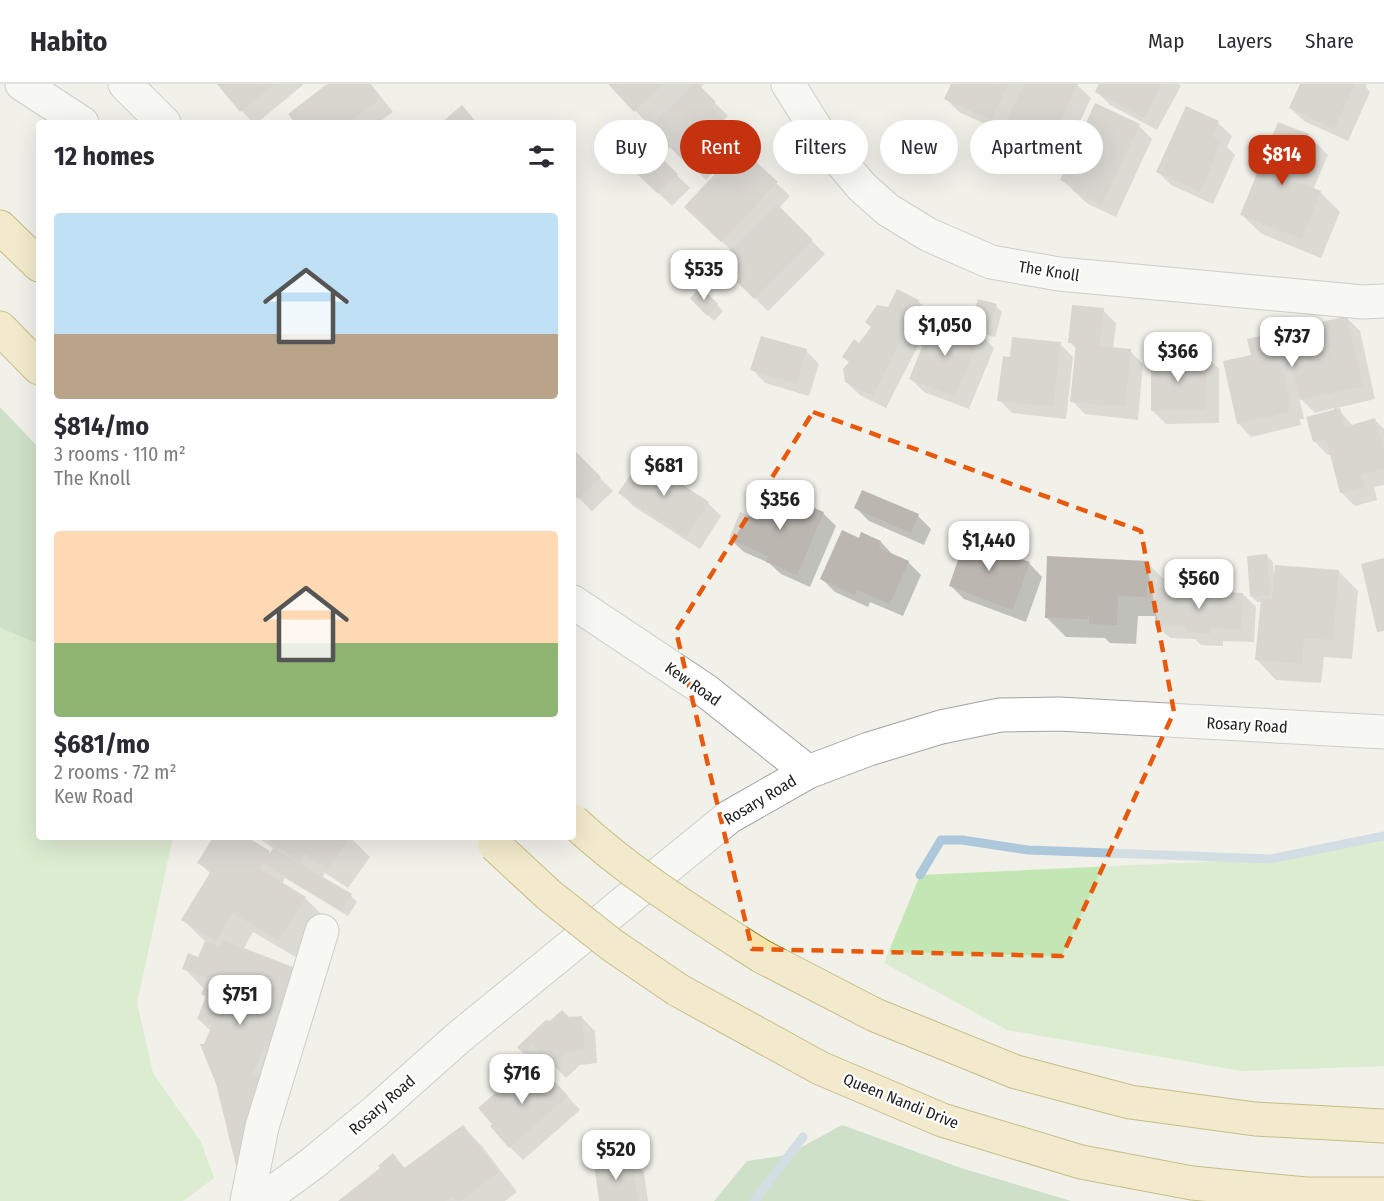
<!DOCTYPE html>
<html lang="en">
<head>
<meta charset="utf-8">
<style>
  body { margin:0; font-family:"Fira Sans Condensed",sans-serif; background:#f2f2f3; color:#2b2b33; height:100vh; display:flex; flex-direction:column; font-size:22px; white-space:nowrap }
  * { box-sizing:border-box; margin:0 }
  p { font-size:20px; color:#7c7c81 }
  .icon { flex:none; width:33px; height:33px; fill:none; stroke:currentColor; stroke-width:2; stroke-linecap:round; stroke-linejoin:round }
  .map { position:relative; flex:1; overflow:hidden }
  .sheet { position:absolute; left:36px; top:36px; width:540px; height:720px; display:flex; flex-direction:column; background:#fff; border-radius:6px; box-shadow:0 6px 24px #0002 }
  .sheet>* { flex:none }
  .hud { position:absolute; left:594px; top:36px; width:570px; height:54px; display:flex; gap:12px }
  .price { position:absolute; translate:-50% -51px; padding:0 14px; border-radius:12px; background:#fff; color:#222; font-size:20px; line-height:39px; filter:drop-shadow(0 2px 3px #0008) }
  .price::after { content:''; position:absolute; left:50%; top:36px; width:18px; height:14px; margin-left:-9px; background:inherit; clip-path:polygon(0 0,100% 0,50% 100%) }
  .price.on { background:#c43210; color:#fff }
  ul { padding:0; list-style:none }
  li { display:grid; align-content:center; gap:12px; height:318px; padding:0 18px }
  li span { display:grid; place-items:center; height:186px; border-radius:6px; color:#555 }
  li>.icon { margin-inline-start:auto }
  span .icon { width:108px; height:108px; fill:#fffc; stroke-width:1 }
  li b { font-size:26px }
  h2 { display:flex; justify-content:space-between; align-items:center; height:72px; padding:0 18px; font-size:26px }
  .tag { padding:0 21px; border-radius:27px; background:#fff; box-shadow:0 6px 24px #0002; font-size:21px; line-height:54px }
  .tag.on { background:#c43210; color:#fff }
  header { display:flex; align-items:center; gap:36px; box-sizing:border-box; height:84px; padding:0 30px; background:#fff; border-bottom:2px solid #e1e1e2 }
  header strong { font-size:28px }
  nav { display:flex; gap:33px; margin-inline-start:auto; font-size:21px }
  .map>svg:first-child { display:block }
  .grass { fill:#c3e7b4 }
  .forest { fill:#a6cda1 }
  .shadow { fill:#0003 }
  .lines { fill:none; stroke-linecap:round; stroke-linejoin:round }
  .stream { stroke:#adc8db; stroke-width:9 }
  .building { fill:#bbb6af }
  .minor-casing { stroke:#a3a3a3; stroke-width:35 }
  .major-casing { stroke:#94810c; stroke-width:35 }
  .minor { stroke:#fff; stroke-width:33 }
  .major { stroke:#f5e3aa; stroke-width:33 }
  .major-bridge-casing { stroke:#94810c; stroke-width:35; stroke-linecap:butt }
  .major-bridge { stroke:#f5e3aa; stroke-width:33 }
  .marked { fill:none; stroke:#e8590c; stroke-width:4.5; stroke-dasharray:12 8; stroke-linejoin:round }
  .labels { text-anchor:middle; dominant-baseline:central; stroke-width:4.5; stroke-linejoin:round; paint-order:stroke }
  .street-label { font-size:16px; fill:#222; stroke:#fff }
</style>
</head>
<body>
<header>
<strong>Habito</strong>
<nav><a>Map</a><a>Layers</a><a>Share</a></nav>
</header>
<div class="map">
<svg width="1384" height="1117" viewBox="0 0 1384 1117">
  <rect width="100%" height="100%" fill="#f1f0e9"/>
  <path class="grass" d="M0,544L39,560V753H173L137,919L153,989L201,1058L214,1094L183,1117H0Z
    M1384,753V982L1242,987L1007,946L884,879L920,791L1270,775Z"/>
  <path class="forest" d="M0,323L39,364V560L0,544Z
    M842,1041L961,1084L1071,1117H714L747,1077L787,1071Z"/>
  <path class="shadow" d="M219,0H304L257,39H253L242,27Z
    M330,0H371L393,28L378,39H296Z
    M610,0H704L700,4L728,32L723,37L744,59L739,64L790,112L779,124L825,170L768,227L720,179L732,167L699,136L723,83L721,81L706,96L685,75L683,77Z
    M952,0H1076L1091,14L1064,71L1021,51L1009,39L1005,49L959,28L946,15Z
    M1101,0H1178L1181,2L1157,46L1110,21L1097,8Z
    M1301,0H1367L1366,3L1370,8L1348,57L1304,37L1290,24Z
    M1186,24L1218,39L1232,52L1227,63L1235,71L1213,120L1171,101L1158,88Z
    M1139,42L1152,55L1116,133L1088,120L1061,95Z
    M1308,51L1328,71L1313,106L1320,108L1340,128L1321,174L1262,150L1242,131Z
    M638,53L690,104L672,122L620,72Z
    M701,205L723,227L714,237L692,214Z
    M918,217L932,230L926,240L934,248L978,250L971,242L996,222L1002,228L995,253L979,249L994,264L969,325L924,308L911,295L924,263L919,260L886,324L860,311L846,298L859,261L889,225Z
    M1103,226L1116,239L1113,265L1130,267L1143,280L1138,336L1085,330L1072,317L1077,266L1070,258Z
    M1347,234L1360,247L1375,315L1337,324L1353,342L1375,336L1384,345V401L1374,403L1377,416L1355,422L1341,408L1331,370L1328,371L1314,357L1335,327L1334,324L1315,329L1299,313L1304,335H1300L1301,341L1251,353L1238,339L1253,272Z
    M1060,260L1073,273L1066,335L1012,329L999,316L1011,275Z
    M806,267L819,280L809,312L765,299L752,285Z
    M1206,272L1219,285V339L1166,340L1153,327Z
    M573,367L613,407L592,427L573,408Z
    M642,376L708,419L721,432L700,465L633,422L620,409Z
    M856,424L918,432L931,445L924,461L869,437Z
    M823,429L836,442L810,503L781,490L769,479L744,468L730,455L759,438Z
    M989,456L1002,470L1029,479L1042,493L1026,538L964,515L951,502Z
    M881,458L894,472L908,478L921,491L903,532L870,518L868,523L835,508L822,495Z
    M1267,472L1273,478L1274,490L1339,488L1358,507L1352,575L1324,573L1321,599L1276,596L1257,576L1262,518H1257L1251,512Z
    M1147,479L1167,498V506L1243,510L1256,523L1254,558L1223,557V562L1201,561L1195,555L1170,554L1156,541L1157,532H1138L1136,560L1110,559L1105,554L1066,553L1046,533Z
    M214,753H244L271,770L274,765L257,753H350L370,773L348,804L325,789L322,794L351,812L357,818L348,832L285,794L282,800L305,814L324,833L299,875L253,848L243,866L297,886L274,1006L217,999L205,961L211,947L198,935L207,914L202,910L204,905L184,884L199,875L206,858L183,836L211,790L199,779Z
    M582,934L595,947L597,979L580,981L566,994L546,973L538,982L519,963L551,939Z
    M536,998L559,1003L580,1026L523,1076L510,1063Z
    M463,1043L482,1062L517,1108L505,1117H340L383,1085L392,1071L406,1085Z
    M631,1075L644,1088L648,1117H601Z"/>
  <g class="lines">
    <path class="stream" d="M920,791L941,756H962L1028,766L1270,775L1384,752
      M754,1117L803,1053"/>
  </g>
  <path class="building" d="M217,0H275L240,28Z
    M327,0H370L381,14L353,35L356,39H295L288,30Z
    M608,0H663L634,28Z
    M693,0H698L716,18L711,23L732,45L692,84L671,63L669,65L649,44Z
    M951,0H1008L991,36L944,15Z
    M1024,0H1078L1051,59L1006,38Z
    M1099,0H1162L1144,34L1095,8Z
    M1300,0H1355L1334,45L1289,24Z
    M1095,19L1140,40L1102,121L1073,107L1074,103L1060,96Z
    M462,21L477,39H441Z
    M1186,22L1219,37L1213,53L1222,57L1200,108L1156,88Z
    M1278,38L1309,50L1290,95L1321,107L1302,155L1240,131Z
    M638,51L678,90L658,110L618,72Z
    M740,63L778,98L721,158L684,123Z
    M777,120L813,156L754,215L718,179Z
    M701,203L718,220L707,232L690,214Z
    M897,205L919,216L912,229L922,234L912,252L905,248L873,312L845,298L843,285L849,278L842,273L854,255L859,259L871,243L865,238L877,221L888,223Z
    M978,215L997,220L988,248L969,243Z
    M1072,221L1104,224L1099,262L1131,265L1125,323L1070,318L1076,260L1068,259Z
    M938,232L981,249L955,313L909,295L925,256L928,257Z
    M1347,232L1363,302L1300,316L1292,281L1282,283L1291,322H1288L1289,328L1237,340L1223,277L1251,271L1247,255Z
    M761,252L807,265L796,300L750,286Z
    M1012,253L1061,258L1053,323L997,317L1003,272L1010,273Z
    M1151,271H1206V326L1151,327Z
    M1340,324L1345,343L1375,334L1384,366V385L1361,390L1365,403L1340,409L1326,355L1313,358L1306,333Z
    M573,365L601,393L578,415L573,410Z
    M642,374L709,418L686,453L618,409Z
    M771,406L824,428L797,491L766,478L768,472L729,455L740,428L758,436Z
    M862,406L919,430L911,449L854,424Z
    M842,446L859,454L861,448L881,457L879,464L909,477L890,520L857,506L854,511L820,495Z
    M965,446L990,454L987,464L1030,478L1013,526L949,502L964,459L962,458Z
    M1267,470L1270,511L1250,513L1247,472Z
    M1047,472L1148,477L1147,513L1118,512L1117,541L1089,540V531L1088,535L1045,534Z
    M1384,474V547L1377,548L1361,480Z
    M1275,481L1339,486L1333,556L1304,554L1302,580L1255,576L1261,514L1272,515Z
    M1157,504L1243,509L1241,546L1210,544V550L1186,548V543L1155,542Z
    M209,753H247L270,767L265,777L273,764L352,810L341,827L263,779L260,785L306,813L279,857L233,829L216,857L181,836L211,787L197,779L212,755Z
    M264,753H350L327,785L305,770L300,778Z
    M223,856L298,885L273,965L265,963L252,991L266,996L237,1086L216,1000L200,960H204L212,941L197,935L206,912L201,910L207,894L182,885L188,869L198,873L205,857L220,863Z
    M562,926L569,933L582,932L585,966L567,968L552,982L532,961L524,970L517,963L546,936L550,937Z
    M524,984L535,997L546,988L568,1012L509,1064L490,1042L492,1040L478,1024Z
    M463,1041L499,1088L460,1117H456L452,1112L445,1117H338L380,1084L378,1082L393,1069L404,1084Z
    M631,1073L638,1117H599L594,1079Z"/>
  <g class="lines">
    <defs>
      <path id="minor" d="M22,0L82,39
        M125,0L164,39
        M788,0L825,59L862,103L888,126L929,151L991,178L1059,190L1363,218L1384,217
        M573,518L705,606L808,688
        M247,1117L262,1043L322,847
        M261,1117L313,1079L376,1027L458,954L729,733L808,688L869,665L941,643L1000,631L1059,630L1384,648"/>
      <path id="major" d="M0,143L39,181
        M0,244L39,284
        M761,872L875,931L1016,988L1130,1018L1255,1035L1384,1042
        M678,906L820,984L942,1036L1081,1078L1192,1099L1306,1110H1384"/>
    </defs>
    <use href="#minor" class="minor-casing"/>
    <use href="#major" class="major-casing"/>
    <use href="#minor" class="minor"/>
    <use href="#major" class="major"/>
    <defs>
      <path id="major-bridge" d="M573,737C630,790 695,830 761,872
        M495,761L550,812L612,861L678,906"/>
    </defs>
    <use href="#major-bridge" class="major-bridge-casing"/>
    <use href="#major-bridge" class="major-bridge"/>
  </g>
  <path d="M0 0H1384V1117H0ZM813,328L1141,447L1174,628L1062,872L752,865L676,547Z" fill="#f1f0e9" fill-opacity=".55" fill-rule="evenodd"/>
  <path class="marked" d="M813,328L1141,447L1174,628L1062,872L752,865L676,547Z"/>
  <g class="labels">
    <g class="street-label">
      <text transform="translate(1049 187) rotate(9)">The Knoll</text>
      <text transform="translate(693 600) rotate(35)">Kew Road</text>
      <text transform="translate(1247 641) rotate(3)">Rosary Road</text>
      <text transform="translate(760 716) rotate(-31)">Rosary Road</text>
      <text transform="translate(901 1017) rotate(22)">Queen Nandi Drive</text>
      <text transform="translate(382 1021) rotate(-41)">Rosary Road</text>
    </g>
  </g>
</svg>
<b class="price on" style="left:1282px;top:102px">$814</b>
<b class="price" style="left:704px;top:217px">$535</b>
<b class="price" style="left:945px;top:273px">$1,050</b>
<b class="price" style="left:1292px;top:284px">$737</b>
<b class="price" style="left:1178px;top:299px">$366</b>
<b class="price" style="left:664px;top:413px">$681</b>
<b class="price" style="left:780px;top:447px">$356</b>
<b class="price" style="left:989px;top:488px">$1,440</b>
<b class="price" style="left:1199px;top:526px">$560</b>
<b class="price" style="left:240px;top:942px">$751</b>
<b class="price" style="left:522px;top:1021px">$716</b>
<b class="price" style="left:616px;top:1097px">$520</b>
<div class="hud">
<a class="tag">Buy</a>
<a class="tag on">Rent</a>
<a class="tag">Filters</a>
<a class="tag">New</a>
<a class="tag">Apartment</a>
</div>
<section class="sheet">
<h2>12 homes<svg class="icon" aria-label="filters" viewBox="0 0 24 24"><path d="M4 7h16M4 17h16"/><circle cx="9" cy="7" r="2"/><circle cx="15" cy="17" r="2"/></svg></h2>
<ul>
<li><span style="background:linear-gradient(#bfe0f5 65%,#b9a48a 0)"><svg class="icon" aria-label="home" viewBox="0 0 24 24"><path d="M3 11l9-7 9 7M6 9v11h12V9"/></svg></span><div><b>$814/mo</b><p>3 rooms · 110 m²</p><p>The Knoll</p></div></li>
<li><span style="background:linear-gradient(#ffd9b3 60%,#8fb573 0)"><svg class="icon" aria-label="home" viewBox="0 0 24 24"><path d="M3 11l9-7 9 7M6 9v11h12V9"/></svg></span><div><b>$681/mo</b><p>2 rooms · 72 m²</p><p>Kew Road</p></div></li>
</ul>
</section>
</div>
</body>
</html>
